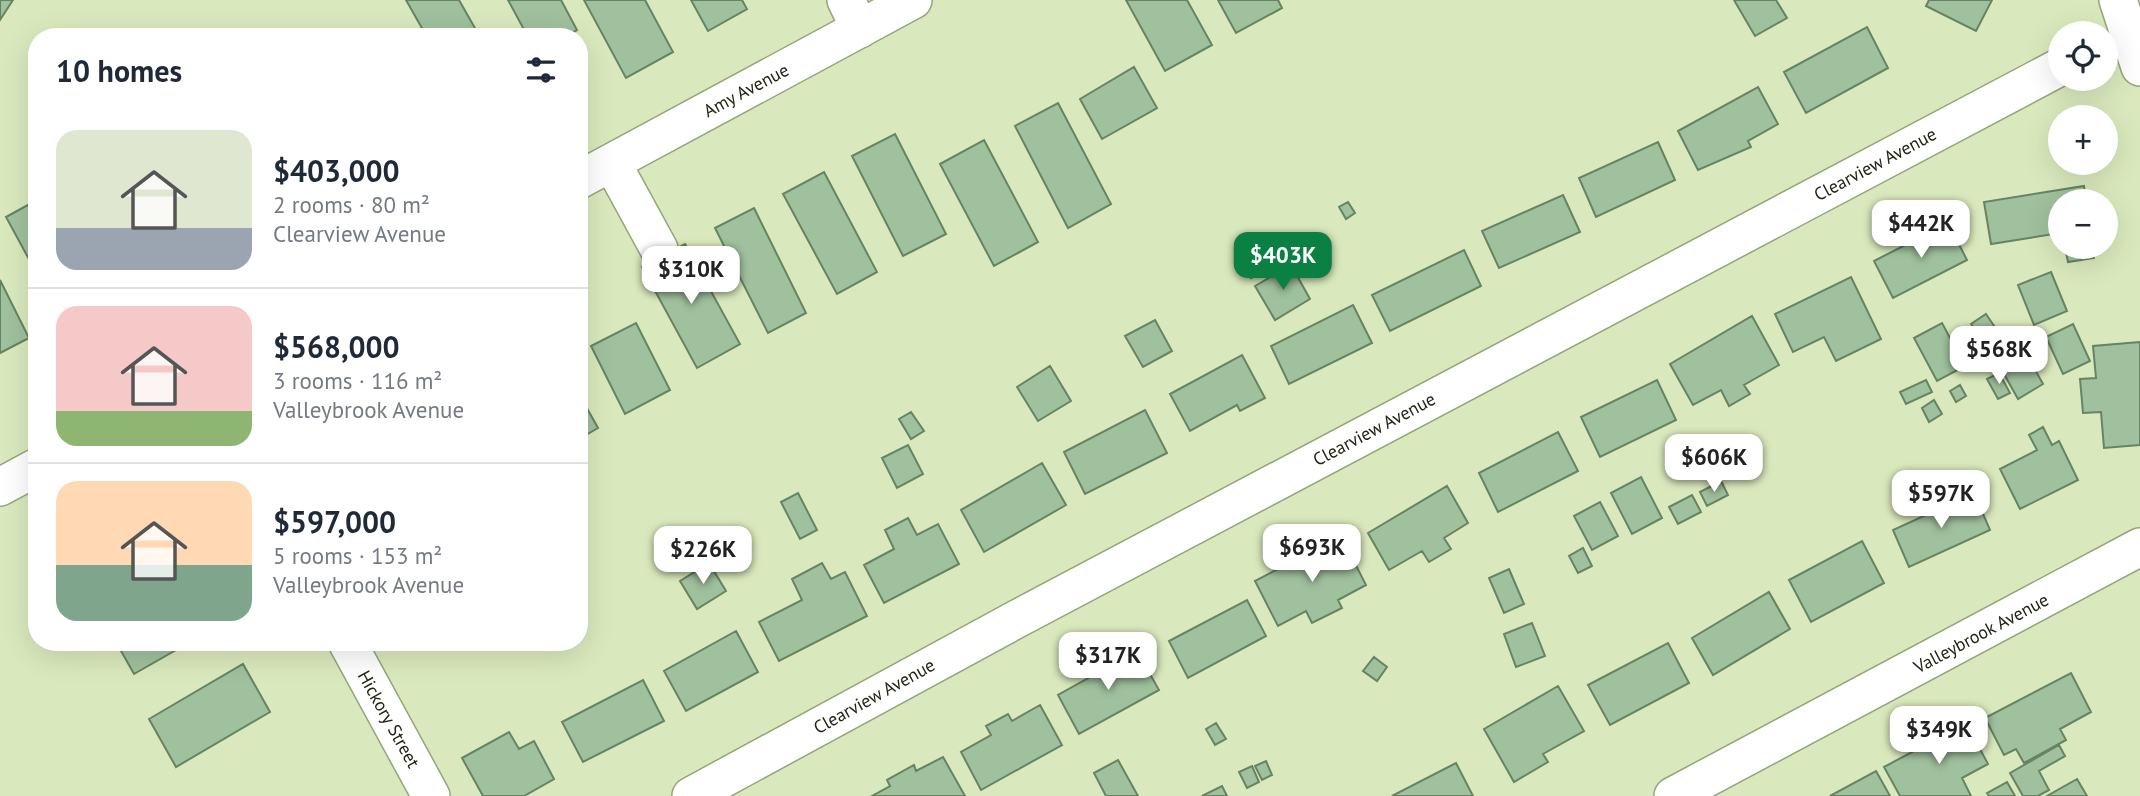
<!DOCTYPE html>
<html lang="en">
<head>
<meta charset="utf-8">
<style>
  body { margin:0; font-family:"PT Sans",sans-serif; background:#f6f6f7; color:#1f2937; height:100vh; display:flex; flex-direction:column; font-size:26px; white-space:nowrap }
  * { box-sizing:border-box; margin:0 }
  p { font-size:23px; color:#747a83 }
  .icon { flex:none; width:38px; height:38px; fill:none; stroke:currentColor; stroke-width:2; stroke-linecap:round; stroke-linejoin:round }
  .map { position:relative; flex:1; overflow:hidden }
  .sheet { position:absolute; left:28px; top:28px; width:560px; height:623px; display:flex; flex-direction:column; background:#fff; border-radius:28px; box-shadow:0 7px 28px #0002 }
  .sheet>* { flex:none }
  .controls { position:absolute; left:2048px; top:21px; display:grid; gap:14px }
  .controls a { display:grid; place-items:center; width:70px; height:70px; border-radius:50%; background:#fff; box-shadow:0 7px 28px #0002; font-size:35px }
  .price { position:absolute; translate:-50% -60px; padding:0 16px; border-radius:14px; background:#fff; color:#222; font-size:23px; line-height:46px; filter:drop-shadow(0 2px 4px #0008) }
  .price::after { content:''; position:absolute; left:50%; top:42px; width:21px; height:16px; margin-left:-10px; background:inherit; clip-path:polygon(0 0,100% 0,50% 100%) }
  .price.current { background:#0b8043; color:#fff }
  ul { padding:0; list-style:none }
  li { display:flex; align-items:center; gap:21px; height:175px; padding:0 28px }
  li+li { border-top:2px solid #e0e1e3 }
  li span { display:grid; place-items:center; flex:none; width:196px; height:140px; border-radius:21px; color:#555 }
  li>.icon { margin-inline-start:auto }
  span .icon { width:84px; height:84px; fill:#fffc; stroke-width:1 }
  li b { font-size:30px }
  h2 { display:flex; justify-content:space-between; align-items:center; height:84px; padding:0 28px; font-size:30px }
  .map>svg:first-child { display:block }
  .building { fill:#a0c19d; stroke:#658463; stroke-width:2 }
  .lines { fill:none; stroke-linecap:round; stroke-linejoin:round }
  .minor-casing { stroke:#96a47a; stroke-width:40 }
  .minor { stroke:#fff; stroke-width:37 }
  .labels { text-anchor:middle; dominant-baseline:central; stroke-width:6; stroke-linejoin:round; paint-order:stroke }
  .street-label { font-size:18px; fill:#202515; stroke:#fff }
</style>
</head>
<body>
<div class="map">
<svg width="2140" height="796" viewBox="0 0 2140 796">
  <rect width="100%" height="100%" fill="#dae9bd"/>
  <path class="building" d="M0,0H13L0,20Z
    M406,0H459L480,37H427Z
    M508,0H561L577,30L565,37H528Z
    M584,0H645L673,52L626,78Z
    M691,0H742L747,9L708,31Z
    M1126,0H1187L1212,45L1165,71Z
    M1218,0H1278L1282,8L1236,33Z
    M1734,0H1776L1787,18L1755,36Z
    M1929,0H1992L1976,31L1926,6Z
    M1867,27L1888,68L1806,113L1784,72Z
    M1134,67L1157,108L1102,139L1080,99Z
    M1758,87L1778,124L1748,141L1751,147L1698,170L1678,131Z
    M1058,103L1111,204L1068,228L1015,126Z
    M895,134L946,234L903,256L852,156Z
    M984,140L1038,242L994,266L940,164Z
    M1658,142L1675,180L1596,217L1579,178Z
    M824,172L877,272L837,294L783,194Z
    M2084,186L2086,201H2060V233L1991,244L1984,202Z
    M1563,195L1580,232L1499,268L1482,231Z
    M37,200V274L6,217Z
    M1348,202L1355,213L1346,219L1339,207Z
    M754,208L806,313L768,333L715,228Z
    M1948,223L1967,260L1893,298L1874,261Z
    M685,244L740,344L697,368L642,267Z
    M2065,247H2093L2094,258L2068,262Z
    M1464,250L1481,286L1390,331L1372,295Z
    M1261,259L1266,269L1251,278L1246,268Z
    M1291,265L1310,299L1275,320L1255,286Z
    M2051,272L2067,311L2034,325L2018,285Z
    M1851,277L1881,339L1836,361L1824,337L1793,352L1775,314Z
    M0,280L29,338L0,353Z
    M1353,305L1372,343L1289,384L1271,346Z
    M1986,314L2003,339L1988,349L1971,324Z
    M1752,316L1779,365L1744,385L1750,394L1729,406L1721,390L1693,405L1670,364Z
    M1155,320L1172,351L1143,367L1125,336Z
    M636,323L670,390L625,414L591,346Z
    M1942,323L1965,366L1937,381L1914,338Z
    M2073,324L2090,361L2063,374L2046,337Z
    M2140,342V445L2104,448L2101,412L2083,413L2080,379L2096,378L2093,346Z
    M2024,350L2043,384L2018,399L1999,365Z
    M1242,355L1265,398L1240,411L1237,405L1190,431L1170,394Z
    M1050,366L1071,401L1038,421L1017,387Z
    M1999,373L2010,393L1998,399L1987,379Z
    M1657,380L1676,420L1600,457L1581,417Z
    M1926,380L1932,392L1906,404L1900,392Z
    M1960,385L1966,396L1956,402L1950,391Z
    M579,394L598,428L579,439Z
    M1934,400L1942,414L1929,422L1922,408Z
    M1145,410L1167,453L1085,494L1064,452Z
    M911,412L924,431L911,439L899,419Z
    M2043,427L2052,445L2059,441L2078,480L2020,509L2000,469L2037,450L2029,435Z
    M1558,432L1578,471L1498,512L1479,473Z
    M908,445L923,474L897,488L882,458Z
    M1042,463L1066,505L984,552L961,510Z
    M1641,477L1662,518L1632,534L1611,493Z
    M1721,481L1728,495L1707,506L1700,492Z
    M1447,486L1468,523L1444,538L1451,549L1429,562L1422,551L1389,570L1368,533Z
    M798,493L817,530L800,539L781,502Z
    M1974,493L1990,530L1909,567L1893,530Z
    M1692,495L1701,512L1678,524L1669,507Z
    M1600,502L1618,536L1592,550L1574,516Z
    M908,518L917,535L938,524L959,564L884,603L864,565L894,549L885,530Z
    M1341,536L1366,585L1338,600L1342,608L1312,623L1306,611L1278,626L1255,581Z
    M1862,541L1884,583L1811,622L1789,580Z
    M1583,548L1592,566L1578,573L1569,556Z
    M709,563L726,591L697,609L680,581Z
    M822,563L831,579L845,572L867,616L779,661L759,622L802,600L792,579Z
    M1509,569L1524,604L1504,613L1489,578Z
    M1769,592L1790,629L1713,675L1692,638Z
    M1247,600L1266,636L1188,678L1169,641Z
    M1532,623L1545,656L1516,667L1504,634Z
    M736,631L758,672L686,711L664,671Z
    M116,642H190L134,674Z
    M1668,643L1689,683L1610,725L1588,685Z
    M1137,651L1159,690L1079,734L1058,695Z
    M1374,657L1387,667L1377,681L1363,671Z
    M243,664L270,712L176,767L149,719Z
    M2071,673L2091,712L2060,729L2066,740L2024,763L2016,749L2004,755L1985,718Z
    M643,680L664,721L583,762L562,722Z
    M1558,686L1584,731L1543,754L1548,762L1514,782L1484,729Z
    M1040,705L1062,745L981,790L961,752L991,735L986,726L1008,714L1012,721Z
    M1216,723L1226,739L1215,745L1206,729Z
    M1966,723L1988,764L1962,778L1971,796H1900L1884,767Z
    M509,732L519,749L534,741L554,779L524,796H483L462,758Z
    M2059,745L2065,756L2039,771L2049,790L2038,796H2023L2010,773Z
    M943,757L965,796H872L890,786L887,780L914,765L916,771Z
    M1118,760L1138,796H1106L1094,773Z
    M1266,761L1272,775L1262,780L1255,766Z
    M1456,763L1473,796H1392Z
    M1252,766L1259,782L1247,788L1239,772Z
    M1876,771L1890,796H1830Z
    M2077,779L2087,796H2047Z
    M2007,782L2015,796H1989L1987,793Z
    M1222,786L1227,796H1202Z"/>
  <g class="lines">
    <defs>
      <path id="minor" d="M846,0L860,29
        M2118,0L2140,67
        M612,163L659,249
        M579,180L913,0
        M0,487L37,467
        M347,642L431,796
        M691,796L1015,620L2060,67
        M1673,796L2140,547"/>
    </defs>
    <use href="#minor" class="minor-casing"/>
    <use href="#minor" class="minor"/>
  </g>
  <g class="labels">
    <g class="street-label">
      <text transform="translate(746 90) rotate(-28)">Amy Avenue</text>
      <text transform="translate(1875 164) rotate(-28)">Clearview Avenue</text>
      <text transform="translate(1374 429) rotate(-28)">Clearview Avenue</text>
      <text transform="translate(1981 633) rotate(-28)">Valleybrook Avenue</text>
      <text transform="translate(874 696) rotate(-29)">Clearview Avenue</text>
      <text transform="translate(389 719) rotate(61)">Hickory Street</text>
    </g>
  </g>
</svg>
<div class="controls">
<a><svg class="icon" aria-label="locate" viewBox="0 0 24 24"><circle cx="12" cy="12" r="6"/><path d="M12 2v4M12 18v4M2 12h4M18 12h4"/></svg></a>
<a>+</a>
<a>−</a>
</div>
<b class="price" style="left:1921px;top:260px">$442K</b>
<b class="price current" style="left:1283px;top:292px">$403K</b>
<b class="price" style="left:691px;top:306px">$310K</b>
<b class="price" style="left:1999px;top:386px">$568K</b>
<b class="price" style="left:1714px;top:494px">$606K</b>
<b class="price" style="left:1941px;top:530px">$597K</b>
<b class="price" style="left:1312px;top:584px">$693K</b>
<b class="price" style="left:703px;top:586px">$226K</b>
<b class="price" style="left:1108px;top:692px">$317K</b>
<b class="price" style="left:1939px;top:766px">$349K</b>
<section class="sheet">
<h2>10 homes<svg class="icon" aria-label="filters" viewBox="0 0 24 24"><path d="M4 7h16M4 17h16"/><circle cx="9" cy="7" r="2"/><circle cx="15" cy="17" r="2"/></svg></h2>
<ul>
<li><span style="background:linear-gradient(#dfe7d0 70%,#9aa5b1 0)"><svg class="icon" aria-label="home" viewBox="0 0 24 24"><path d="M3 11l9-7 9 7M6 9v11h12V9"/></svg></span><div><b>$403,000</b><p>2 rooms · 80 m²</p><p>Clearview Avenue</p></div></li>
<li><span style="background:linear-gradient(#f6c9c9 75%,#8fb573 0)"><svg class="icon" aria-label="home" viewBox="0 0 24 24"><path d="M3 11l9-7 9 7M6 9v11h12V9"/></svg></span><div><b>$568,000</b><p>3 rooms · 116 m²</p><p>Valleybrook Avenue</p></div></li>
<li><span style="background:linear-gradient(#ffd9b3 60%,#7fa58c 0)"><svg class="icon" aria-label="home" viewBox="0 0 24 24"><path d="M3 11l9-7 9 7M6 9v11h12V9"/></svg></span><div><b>$597,000</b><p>5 rooms · 153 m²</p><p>Valleybrook Avenue</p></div></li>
</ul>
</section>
</div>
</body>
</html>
